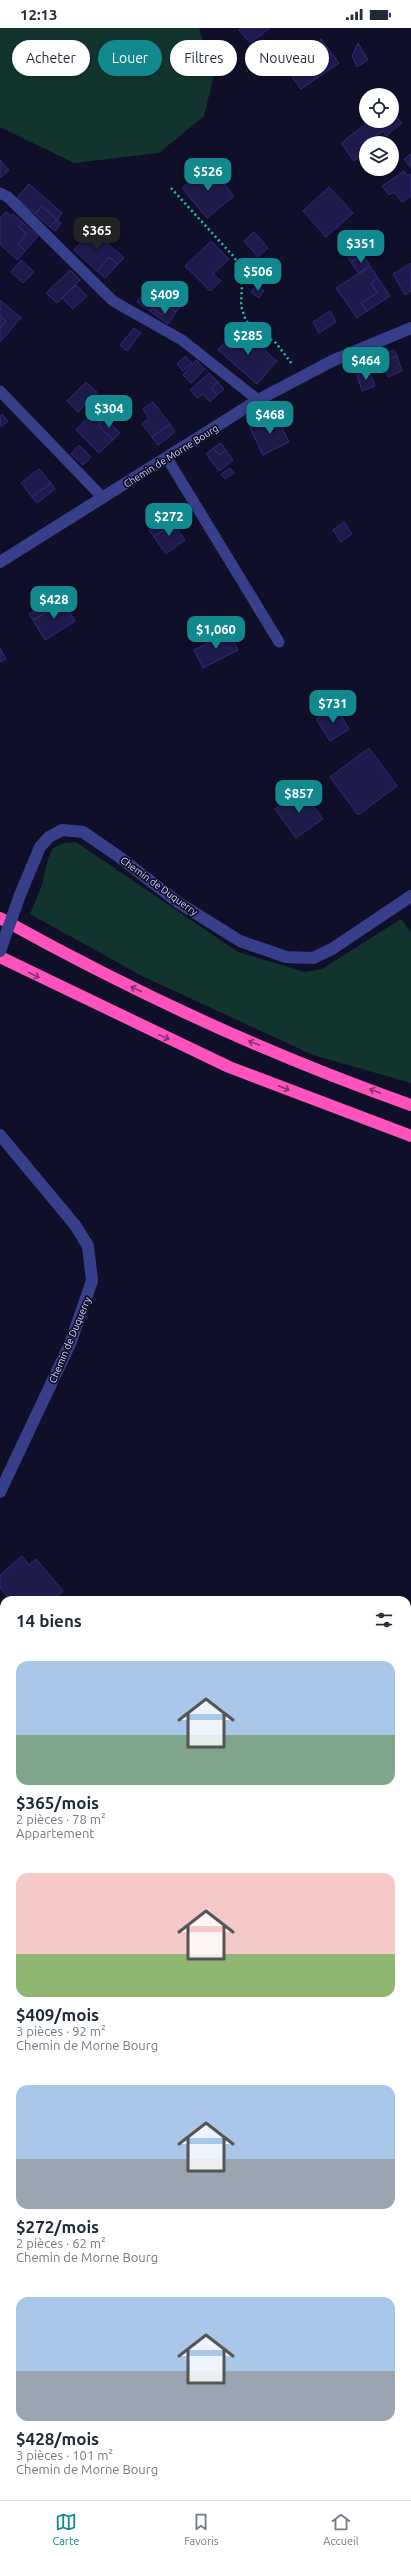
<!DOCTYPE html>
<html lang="fr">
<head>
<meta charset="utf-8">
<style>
  body { margin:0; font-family:Ubuntu,sans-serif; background:#f2f2f3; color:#1f2937; height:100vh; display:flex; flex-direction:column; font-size:15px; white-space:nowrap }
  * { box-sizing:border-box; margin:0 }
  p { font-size:13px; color:#747a83 }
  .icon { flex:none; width:22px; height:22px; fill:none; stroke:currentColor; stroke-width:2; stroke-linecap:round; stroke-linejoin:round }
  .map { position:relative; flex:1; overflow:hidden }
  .drawer { position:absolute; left:0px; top:1568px; width:411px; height:904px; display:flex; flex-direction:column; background:#fff; border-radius:12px 12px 0 0; box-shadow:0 1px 3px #0004 }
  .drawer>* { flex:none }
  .banner { position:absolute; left:12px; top:12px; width:387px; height:36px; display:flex; gap:8px }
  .buttons { position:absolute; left:359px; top:60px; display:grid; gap:8px }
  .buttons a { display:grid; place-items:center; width:40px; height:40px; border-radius:50%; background:#fff; box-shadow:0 1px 3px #0004; font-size:20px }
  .price { position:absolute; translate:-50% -34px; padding:0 9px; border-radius:8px; background:#12898e; color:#fff; font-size:13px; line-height:26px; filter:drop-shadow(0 1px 2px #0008) }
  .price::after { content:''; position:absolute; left:50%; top:24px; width:12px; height:9px; margin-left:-6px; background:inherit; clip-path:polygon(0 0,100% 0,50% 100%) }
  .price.selected { background:#222; color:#fff }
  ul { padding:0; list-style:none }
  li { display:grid; align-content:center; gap:8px; height:212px; padding:0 16px }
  li span { display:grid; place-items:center; height:124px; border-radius:12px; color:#555 }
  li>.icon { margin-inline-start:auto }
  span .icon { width:72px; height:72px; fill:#fffc; stroke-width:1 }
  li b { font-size:17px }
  h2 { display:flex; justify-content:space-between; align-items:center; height:48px; padding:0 16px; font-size:17px }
  .tag { padding:0 14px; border-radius:18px; background:#fff; box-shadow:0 1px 3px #0004; font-size:14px; line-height:36px }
  .tag.selected { background:#12898e; color:#fff }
  .status { display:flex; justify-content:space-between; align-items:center; height:28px; padding:0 20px; background:#fff; direction:ltr }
  .status svg { height:11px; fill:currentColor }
  .menu { display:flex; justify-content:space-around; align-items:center; height:56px; border-top:1px solid #e0e1e3; background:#fff; font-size:11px; color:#747a83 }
  .menu a { display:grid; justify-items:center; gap:2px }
  .menu .selected { color:#12898e }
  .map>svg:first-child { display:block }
  .green { fill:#11342e }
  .water { fill:#0a2b4d }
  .building { fill:#1e1a4b; stroke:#302b78 }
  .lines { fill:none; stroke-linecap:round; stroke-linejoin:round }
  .path { stroke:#2ac1a4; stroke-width:2.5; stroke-dasharray:2 3; stroke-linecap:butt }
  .lane { stroke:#383f8a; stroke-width:11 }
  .street { stroke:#383f8a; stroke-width:12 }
  .highway { stroke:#ff52bb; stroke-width:12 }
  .street-bridge { stroke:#383f8a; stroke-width:12 }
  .oneway { stroke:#883072 }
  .labels { text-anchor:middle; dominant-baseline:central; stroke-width:3.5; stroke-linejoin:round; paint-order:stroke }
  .street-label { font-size:10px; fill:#d7d8ff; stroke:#100f29 }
</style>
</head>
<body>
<div class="status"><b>12:13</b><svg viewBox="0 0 49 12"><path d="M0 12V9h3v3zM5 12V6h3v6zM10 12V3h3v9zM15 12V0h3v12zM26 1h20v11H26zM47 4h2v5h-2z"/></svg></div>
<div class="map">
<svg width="411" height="2472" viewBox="0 0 411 2472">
  <rect width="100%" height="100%" fill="#100f29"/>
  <path class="green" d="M0,0H199L214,47L204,88L159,125L74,135L0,99Z
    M76,814L238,924L305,944L322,941L401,891L411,904V1055L313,1027L142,948L30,886L42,857L48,831L53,820L64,815Z"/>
  <path class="water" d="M411,2209V2327L407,2338V2216Z
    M283,2468H350L348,2472H283Z"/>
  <path class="building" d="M241,0H270L250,15L239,2Z
    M321,11L339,35L301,61L284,38Z
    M358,15L368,32L357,39L352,28Z
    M392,83L402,95L386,108L383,103L377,107L381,112L378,115H366V124L354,133L341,115L367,95L370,98L375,93H392Z
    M411,126V140L404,131Z
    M0,132L9,142L0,150Z
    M209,138L234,168L207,190L182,160Z
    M404,143L408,148L411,146V168L402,174L394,164L389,167L382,158Z
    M29,156L62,185L57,192L42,178L35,186L17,170Z
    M329,159L353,185L326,209L303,183Z
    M42,178L57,192L50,199L35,186Z
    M6,184L11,188L13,186L23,195L19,199L27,206L18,216L25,223L17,232L0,216V190Z
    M57,192L61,195L55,203L50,199Z
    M23,195L38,208L25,223L18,216L27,206L19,199Z
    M92,202L124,230L118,236L109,229L97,243L74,222Z
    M254,204L268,220L258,229L244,213Z
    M360,207L370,222L363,226L353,211Z
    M353,211L363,226L351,234L341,219Z
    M211,213L229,231L213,246L221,253L210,263L185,238Z
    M363,226L370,238L359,246L351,234Z
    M109,229L118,236L105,250L97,243Z
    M21,232L34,244L23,255L11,244Z
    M411,235V263L405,267L393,246Z
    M370,238L378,250L371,255L377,265L361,275L367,283L357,290L336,260Z
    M70,242L80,252L57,275L46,265Z
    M378,250L390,268L367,283L361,275L377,265L371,255Z
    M152,254L183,275L176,284L168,278L162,287L152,280L150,283L137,274Z
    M76,257L87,268L73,281L62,270Z
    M256,257L264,263L259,270L251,264Z
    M0,272L21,290L0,314V300L6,293L0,288Z
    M168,278L176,284L168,296L150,283L152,280L162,287Z
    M330,283L336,294L319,305L313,294Z
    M0,288L6,293L0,300Z
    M238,299L277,333L257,356L218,322Z
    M134,300L141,305L127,323L120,317Z
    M394,322L397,328L382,334L380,327Z
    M185,328L192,335L183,343L177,336Z
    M397,328L402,343L388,349L382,334Z
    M196,332L205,341L191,355L183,347Z
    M369,342L375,358L362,363L357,347Z
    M209,345L218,354L211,360L217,367L210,374L203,366L197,370L190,362Z
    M86,354L97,364L78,384L67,373Z
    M218,354L224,361L217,367L211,360Z
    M153,374L170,396L152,409L142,396L149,390L143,381Z
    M96,381L105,390L98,397L113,412L99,425L76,402Z
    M2,386L8,393L1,399L0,388Z
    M276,387L289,414L263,427L250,400Z
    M105,390L120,405L113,412L98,397Z
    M170,396L175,404L158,417L152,409Z
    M221,415L226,422L219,427L213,420Z
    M79,417L91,429L83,437L71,426Z
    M213,420L219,427L226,422L233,432L219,443L206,426Z
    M230,440L234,445L225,451L221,446Z
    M39,441L51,455L32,469L21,455Z
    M51,455L55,461L37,475L32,469Z
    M168,488L185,512L166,526L154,509L166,500L162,494Z
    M162,494L166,500L154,509L149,502Z
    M344,494L352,506L341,514L333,502Z
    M55,570L62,582L66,579L75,593L45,612L33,592L52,581L47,574Z
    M47,574L52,581L33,592L29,586Z
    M229,604L238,622L203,640L194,622Z
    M0,620L6,631L0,634Z
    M336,679L349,701L330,713L316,691Z
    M369,720L397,758L358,787L330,749Z
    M301,761L323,791L296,810L275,781Z
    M22,1528L29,1537L36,1531L63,1563L53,1572H11L0,1560V1547Z
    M0,1799L4,1801V1845L0,1843Z"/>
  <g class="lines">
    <path class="path" d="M171,160L235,230L242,257L241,278L246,293L276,315L292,336"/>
    <path class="lane" d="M0,165L8,169L113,273L182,312L258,372
      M0,363L103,470
      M167,430L279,614"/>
    <path class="street" d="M0,534L258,372L334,332L411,300
      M20,867L40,819L49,809L62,802L83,804L118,828L179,875L240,913L286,929L313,930L332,921L411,868
      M0,1107L75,1197L88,1218L92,1253L70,1316L0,1464
      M407,1835L411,1830
      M0,2274L4,2270"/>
    <path class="highway" d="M0,890C131,963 269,1027 411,1077
      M0,929L229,1039L411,1108"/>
    <path class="street-bridge" d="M0,923L20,867"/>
  </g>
  <defs><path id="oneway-shaft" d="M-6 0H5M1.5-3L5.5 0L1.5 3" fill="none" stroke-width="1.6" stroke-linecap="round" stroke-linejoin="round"/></defs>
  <g class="oneway">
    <use href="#oneway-shaft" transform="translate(34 947) rotate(26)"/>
    <use href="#oneway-shaft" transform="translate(136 961) rotate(-155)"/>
    <use href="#oneway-shaft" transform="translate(164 1009) rotate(25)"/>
    <use href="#oneway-shaft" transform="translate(254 1015) rotate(-159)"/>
    <use href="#oneway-shaft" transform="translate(284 1060) rotate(21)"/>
    <use href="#oneway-shaft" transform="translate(375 1063) rotate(-159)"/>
  </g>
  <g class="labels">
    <g class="street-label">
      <text transform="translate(171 428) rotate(-32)">Chemin de Morne Bourg</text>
      <text transform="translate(159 858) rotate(36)">Chemin de Duquerry</text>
      <text transform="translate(70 1312) rotate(-67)">Chemin de Duquerry</text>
    </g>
  </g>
</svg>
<div class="buttons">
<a><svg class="icon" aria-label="locate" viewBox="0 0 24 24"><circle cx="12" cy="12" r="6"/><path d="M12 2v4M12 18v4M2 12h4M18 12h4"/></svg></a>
<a><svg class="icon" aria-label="layers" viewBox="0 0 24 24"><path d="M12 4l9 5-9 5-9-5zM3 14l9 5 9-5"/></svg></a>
</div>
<b class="price" style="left:208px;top:164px">$526</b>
<b class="price selected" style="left:97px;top:223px">$365</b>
<b class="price" style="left:361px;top:236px">$351</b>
<b class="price" style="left:258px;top:264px">$506</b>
<b class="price" style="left:165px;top:287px">$409</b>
<b class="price" style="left:248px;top:328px">$285</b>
<b class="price" style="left:366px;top:353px">$464</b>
<b class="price" style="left:109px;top:401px">$304</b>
<b class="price" style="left:270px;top:407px">$468</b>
<b class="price" style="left:169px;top:509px">$272</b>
<b class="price" style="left:54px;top:592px">$428</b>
<b class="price" style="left:216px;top:622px">$1,060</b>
<b class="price" style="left:333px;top:696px">$731</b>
<b class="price" style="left:299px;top:786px">$857</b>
<div class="banner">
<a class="tag">Acheter</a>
<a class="tag selected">Louer</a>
<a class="tag">Filtres</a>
<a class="tag">Nouveau</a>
</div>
<section class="drawer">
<h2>14 biens<svg class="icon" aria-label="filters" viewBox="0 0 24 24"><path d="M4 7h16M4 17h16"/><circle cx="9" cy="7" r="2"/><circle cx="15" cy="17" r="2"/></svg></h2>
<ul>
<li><span style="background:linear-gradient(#a9c7e8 60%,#7fa58c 0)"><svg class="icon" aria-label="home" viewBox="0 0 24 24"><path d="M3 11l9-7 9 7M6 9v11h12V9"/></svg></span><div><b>$365/mois</b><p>2 pièces · 78 m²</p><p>Appartement</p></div></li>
<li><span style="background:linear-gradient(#f6c9c9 65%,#8fb573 0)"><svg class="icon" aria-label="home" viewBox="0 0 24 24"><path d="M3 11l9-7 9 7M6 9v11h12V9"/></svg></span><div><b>$409/mois</b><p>3 pièces · 92 m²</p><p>Chemin de Morne Bourg</p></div></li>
<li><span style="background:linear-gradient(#a9c7e8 60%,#9aa5b1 0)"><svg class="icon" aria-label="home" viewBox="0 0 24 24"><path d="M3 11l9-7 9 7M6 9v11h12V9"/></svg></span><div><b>$272/mois</b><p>2 pièces · 62 m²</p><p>Chemin de Morne Bourg</p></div></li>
<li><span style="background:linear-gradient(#a9c7e8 60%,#9aa5b1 0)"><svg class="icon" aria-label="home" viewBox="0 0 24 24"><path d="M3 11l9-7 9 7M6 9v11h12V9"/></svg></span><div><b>$428/mois</b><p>3 pièces · 101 m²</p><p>Chemin de Morne Bourg</p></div></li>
</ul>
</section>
</div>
<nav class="menu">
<a class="selected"><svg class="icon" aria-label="map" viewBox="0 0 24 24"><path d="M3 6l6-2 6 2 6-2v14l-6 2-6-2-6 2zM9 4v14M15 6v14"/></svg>Carte</a>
<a><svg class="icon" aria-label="saved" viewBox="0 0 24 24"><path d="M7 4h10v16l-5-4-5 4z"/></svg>Favoris</a>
<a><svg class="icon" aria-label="home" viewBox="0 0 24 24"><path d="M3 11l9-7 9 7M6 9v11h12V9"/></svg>Accueil</a>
</nav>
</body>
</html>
